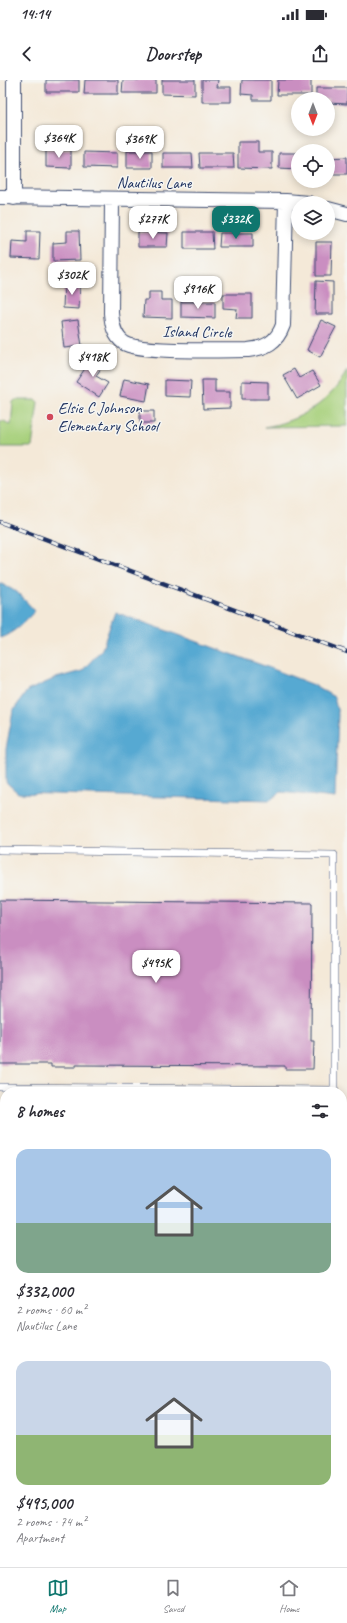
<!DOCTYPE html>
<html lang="en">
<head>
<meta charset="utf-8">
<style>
  body { margin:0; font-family:Caveat,sans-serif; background:#f2f2f3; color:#2b2b33; height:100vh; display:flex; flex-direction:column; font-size:15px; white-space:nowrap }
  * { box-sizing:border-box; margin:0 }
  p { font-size:13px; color:#7c7c81 }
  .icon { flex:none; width:22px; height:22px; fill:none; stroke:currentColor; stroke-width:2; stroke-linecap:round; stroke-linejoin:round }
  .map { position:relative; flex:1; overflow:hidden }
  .details { position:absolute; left:0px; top:1007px; width:347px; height:480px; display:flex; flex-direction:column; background:#fff; border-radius:16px 16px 0 0; box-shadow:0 2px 10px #0003 }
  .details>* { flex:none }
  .needle { width:26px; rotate:180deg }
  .controls { position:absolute; left:291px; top:12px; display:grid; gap:8px }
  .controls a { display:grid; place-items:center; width:44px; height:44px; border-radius:50%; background:#fff; box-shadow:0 2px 10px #0003; font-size:20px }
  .price { position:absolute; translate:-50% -34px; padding:0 9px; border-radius:8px; background:#fff; color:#222; font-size:13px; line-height:26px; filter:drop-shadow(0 1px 2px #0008) }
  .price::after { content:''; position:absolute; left:50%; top:24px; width:12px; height:9px; margin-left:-6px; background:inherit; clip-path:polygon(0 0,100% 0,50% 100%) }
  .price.selected { background:#0f766e; color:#fff }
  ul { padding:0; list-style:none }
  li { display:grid; align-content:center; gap:8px; height:212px; padding:0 16px }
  li span { display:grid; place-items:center; height:124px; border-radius:12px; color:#555 }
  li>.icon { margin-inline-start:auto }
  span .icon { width:72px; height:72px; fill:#fffc; stroke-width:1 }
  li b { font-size:17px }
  h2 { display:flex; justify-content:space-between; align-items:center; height:48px; padding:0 16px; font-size:17px }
  .status { display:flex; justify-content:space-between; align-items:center; height:28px; padding:0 20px; background:#fff; direction:ltr }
  .status svg { height:11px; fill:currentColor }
  header { display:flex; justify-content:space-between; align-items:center; height:52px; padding:0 16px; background:#fff; font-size:18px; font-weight:700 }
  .tabs { display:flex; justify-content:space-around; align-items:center; height:56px; border-top:1px solid #e1e1e2; background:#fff; font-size:11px; color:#7c7c81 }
  .tabs a { display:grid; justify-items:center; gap:2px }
  .tabs .selected { color:#0f766e }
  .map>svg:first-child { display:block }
  .green { fill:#a7d07b; stroke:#61806c }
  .water { fill:#56a9d2; stroke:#386c98 }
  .building { fill:#ca8ec1 }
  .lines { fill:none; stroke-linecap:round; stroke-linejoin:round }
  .lane-casing { stroke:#3c4b70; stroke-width:8 }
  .street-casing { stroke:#3c4b70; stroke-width:16 }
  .lane { stroke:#fff; stroke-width:7 }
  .street { stroke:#fff; stroke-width:14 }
  .rail-casing { stroke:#1b2f5e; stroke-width:4.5 }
  .rail { stroke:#f6f6f2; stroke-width:3; stroke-dasharray:9; stroke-linecap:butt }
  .poi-dot { fill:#d1495b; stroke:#f6f6f2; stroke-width:1.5 }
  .labels { text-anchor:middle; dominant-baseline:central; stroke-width:3; stroke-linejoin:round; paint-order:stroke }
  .street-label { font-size:16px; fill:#1b2f5e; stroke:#f6f6f2 }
  .poi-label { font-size:16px; fill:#1b2f5e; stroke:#f6f6f2; text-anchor:start }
</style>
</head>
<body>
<div class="status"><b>14:14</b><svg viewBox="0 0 49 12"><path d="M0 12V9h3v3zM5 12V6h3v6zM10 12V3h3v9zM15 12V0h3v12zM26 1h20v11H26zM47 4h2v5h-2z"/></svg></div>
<header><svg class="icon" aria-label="back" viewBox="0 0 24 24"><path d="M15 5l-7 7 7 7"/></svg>Doorstep<svg class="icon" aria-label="share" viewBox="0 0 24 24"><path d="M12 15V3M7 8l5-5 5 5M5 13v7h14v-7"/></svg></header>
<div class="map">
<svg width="347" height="1487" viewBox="0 0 347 1487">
  <rect width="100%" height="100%" fill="#f6f6f2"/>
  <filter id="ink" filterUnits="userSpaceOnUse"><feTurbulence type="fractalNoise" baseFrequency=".025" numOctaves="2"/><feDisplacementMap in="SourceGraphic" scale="8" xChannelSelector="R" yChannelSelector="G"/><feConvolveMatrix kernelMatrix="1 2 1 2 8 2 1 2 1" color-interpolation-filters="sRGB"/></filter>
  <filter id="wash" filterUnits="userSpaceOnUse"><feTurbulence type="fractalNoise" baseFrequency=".012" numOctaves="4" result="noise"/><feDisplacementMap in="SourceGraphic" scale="16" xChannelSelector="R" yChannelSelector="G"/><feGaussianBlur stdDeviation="0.9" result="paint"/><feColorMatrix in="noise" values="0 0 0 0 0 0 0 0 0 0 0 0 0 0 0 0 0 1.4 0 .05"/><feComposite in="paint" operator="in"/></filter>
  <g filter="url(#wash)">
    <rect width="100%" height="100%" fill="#f4e9d8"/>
    <path class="green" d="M347,290V346L264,347C298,342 332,322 347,290Z
      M15,320H36L38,322L32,367H0V341H4L11,345L13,322Z"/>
    <path class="water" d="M0,503L17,512L35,531C25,541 15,553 0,558Z
      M115,532L270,588L314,605L334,617L338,634L335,718L281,712L270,720L18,713L6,702V669L13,631L27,611L56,598L82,591L102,569Z"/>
    <g id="blocks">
      <path class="building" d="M46,0H79V12H46Z
        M85,0H118V14H84Z
        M123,0H156V13H122Z
        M162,0H195V15L162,14Z
        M202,0H218L217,7H231V22H202Z
        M242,0H271V20H253V15L241,14Z
        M278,0H311V15H277Z
        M316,8H347V24L328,23V19H316Z
        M238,62H258V72H272V89L238,88Z
        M46,70H71V88L46,87Z
        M127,71H152V88H127Z
        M84,72L117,73V88L84,87Z
        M163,73H192L193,88H163Z
        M199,73H233L234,88H200Z
        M279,73H298V89L279,88Z
        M347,77V94H328V78Z
        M27,151H40L39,179L11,178L12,161L27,162Z
        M67,151H79L80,180L53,181V163L67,162Z
        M138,152L168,153L167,167H138Z
        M184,152H212L213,169H184Z
        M220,153H253V167H219Z
        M316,162H332L331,196H316Z
        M316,201L333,202V234H315Z
        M64,204H80L79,229L63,228Z
        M149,212H161V220H172V238L143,237L144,220H149Z
        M223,214H252V238H236L237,229L223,228Z
        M181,222H215V238L181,237Z
        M78,240L82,266L64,268L61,242Z
        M321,240L336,247L320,277L307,270Z
        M92,278L103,285L96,296L108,303L99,317L76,302Z
        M294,289L299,298L312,291L321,305L297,319L283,295Z
        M124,299L149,304L146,321L120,316Z
        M165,300L191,301L190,317L165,316Z
        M202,300H215V312H230V328L203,329Z
        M242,301L268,302V319H242Z
        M140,331H154V343H140Z
        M0,820L312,823L311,961H314L313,989H285V986L76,985V987H51V984H0Z
        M342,1438H347V1448H342Z
        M127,1482H277V1487H127Z"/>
    </g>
  </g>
  <g filter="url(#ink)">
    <use href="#blocks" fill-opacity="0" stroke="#3c4b70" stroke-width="1"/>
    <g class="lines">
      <defs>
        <path id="lane" d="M0,770L334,775V1012
          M0,1007L335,1010
          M0,1041H5
          M0,1097H5
          M0,1261H5
          M14,1487V1482
          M106,1487V1482
          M337,1487V1482"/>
        <path id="street" d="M14,0V118
          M0,117L286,121L308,123
          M112,120L111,233C112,244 114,256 124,263C139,273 225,270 248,270C266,268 277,262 283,245L286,121
          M328,129L347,134
          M342,1055L347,1057
          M60,1482V1487"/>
      </defs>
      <use href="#lane" class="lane-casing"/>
      <use href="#street" class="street-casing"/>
      <use href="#lane" class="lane"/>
      <use href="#street" class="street"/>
      <defs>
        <path id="rail" d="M0,442L347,572"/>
      </defs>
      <use href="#rail" class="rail-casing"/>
      <use href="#rail" class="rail"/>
    </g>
  </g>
  <circle class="poi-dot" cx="50" cy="337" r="4"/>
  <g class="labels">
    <g class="street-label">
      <text x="154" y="103">Nautilus Lane</text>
      <text transform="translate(197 252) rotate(1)">Island Circle</text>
    </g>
    <g class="poi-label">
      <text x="58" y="328">Elsie C Johnson<tspan x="58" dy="18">Elementary School</tspan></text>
    </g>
  </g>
</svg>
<div class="controls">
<a><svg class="needle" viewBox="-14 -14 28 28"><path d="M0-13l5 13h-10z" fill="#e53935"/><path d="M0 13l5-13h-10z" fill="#7c7c81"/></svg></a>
<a><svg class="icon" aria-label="locate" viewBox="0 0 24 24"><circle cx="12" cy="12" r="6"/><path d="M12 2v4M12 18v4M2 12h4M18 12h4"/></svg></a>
<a><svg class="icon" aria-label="layers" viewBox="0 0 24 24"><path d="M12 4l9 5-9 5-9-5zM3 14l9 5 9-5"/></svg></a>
</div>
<b class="price" style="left:59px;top:79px">$364K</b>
<b class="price" style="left:140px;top:80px">$369K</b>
<b class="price" style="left:153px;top:160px">$277K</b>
<b class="price selected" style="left:236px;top:160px">$332K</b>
<b class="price" style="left:72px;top:216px">$302K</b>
<b class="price" style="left:198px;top:230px">$916K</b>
<b class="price" style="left:93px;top:298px">$418K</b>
<b class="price" style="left:156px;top:904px">$495K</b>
<section class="details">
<h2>8 homes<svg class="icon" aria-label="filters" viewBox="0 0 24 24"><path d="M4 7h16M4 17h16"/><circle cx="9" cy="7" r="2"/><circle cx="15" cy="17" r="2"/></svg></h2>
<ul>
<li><span style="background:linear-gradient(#a9c7e8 60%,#7fa58c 0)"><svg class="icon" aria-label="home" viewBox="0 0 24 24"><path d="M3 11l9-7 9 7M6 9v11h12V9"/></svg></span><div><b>$332,000</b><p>2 rooms · 60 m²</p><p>Nautilus Lane</p></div></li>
<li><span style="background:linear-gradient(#c9d6e8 60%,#8fb573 0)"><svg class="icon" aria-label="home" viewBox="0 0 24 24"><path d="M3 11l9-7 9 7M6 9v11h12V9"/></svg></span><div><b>$495,000</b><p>2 rooms · 74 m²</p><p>Apartment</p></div></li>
</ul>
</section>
</div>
<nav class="tabs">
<a class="selected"><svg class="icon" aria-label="map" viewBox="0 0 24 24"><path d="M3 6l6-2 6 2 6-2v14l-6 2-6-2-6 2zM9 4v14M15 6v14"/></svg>Map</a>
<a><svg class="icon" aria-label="saved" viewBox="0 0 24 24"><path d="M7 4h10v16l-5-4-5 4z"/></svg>Saved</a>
<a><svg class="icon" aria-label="home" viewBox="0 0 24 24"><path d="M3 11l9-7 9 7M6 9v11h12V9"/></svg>Home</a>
</nav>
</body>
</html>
